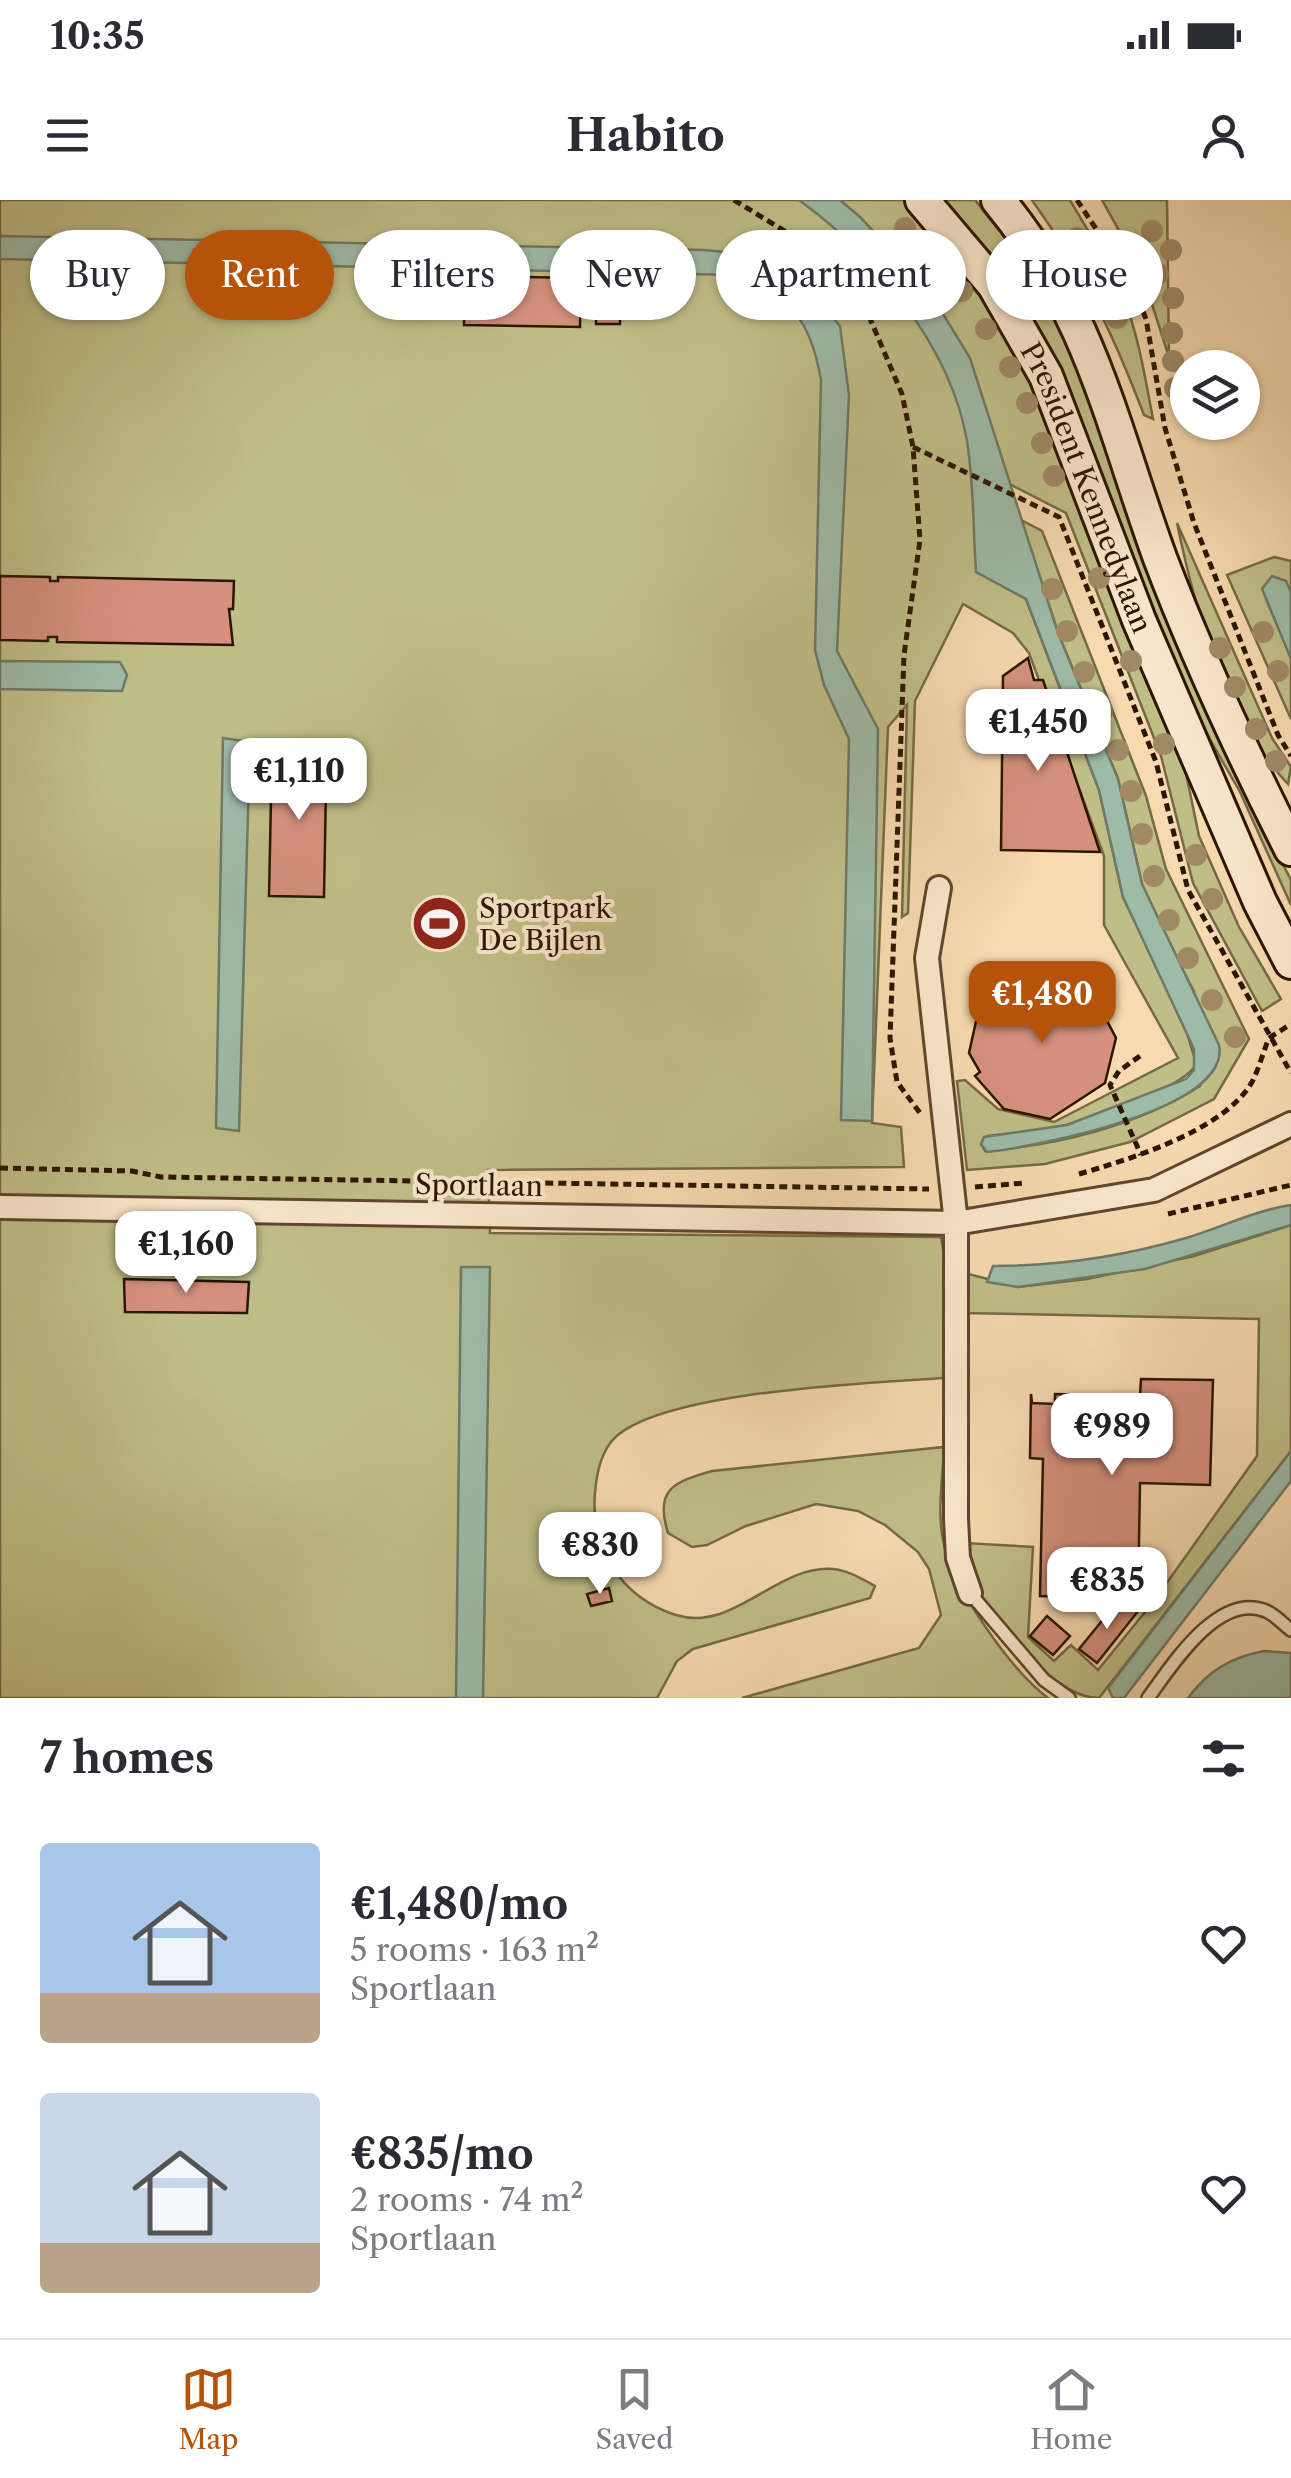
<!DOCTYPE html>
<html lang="en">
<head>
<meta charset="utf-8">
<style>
  body { margin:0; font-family:"Libre Caslon Text",serif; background:#f2f2f3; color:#2b2b33; height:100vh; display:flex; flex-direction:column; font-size:38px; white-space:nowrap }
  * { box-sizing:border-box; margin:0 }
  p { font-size:32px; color:#7c7c81 }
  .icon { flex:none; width:55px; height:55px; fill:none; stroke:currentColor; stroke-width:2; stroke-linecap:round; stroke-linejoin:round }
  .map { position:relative; height:1498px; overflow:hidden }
  .panel { display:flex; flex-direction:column; background:#fff; flex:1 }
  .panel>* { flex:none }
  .hud { position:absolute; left:30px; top:30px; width:1232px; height:90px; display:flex; gap:20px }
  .buttons { position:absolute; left:1170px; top:150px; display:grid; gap:20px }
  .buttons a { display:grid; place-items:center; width:90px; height:90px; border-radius:50%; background:#fff; box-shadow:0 2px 8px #0004; font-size:50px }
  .price { position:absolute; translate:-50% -85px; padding:0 22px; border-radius:20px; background:#fff; color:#222; font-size:32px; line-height:65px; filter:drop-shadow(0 2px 5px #0008) }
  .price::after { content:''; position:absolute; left:50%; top:60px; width:30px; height:22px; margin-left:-15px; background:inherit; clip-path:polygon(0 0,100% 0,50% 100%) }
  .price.active { background:#b45309; color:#fff }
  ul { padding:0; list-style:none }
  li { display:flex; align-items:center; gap:30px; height:250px; padding:0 40px }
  li span { display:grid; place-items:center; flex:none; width:280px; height:200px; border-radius:10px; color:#555 }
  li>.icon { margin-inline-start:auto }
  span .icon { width:120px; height:120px; fill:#fffc; stroke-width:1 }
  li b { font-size:42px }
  h2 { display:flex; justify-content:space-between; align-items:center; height:120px; padding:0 40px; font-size:42px }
  .pill { padding:0 35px; border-radius:45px; background:#fff; box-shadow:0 2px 8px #0004; font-size:35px; line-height:90px }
  .pill.active { background:#b45309; color:#fff }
  .status { display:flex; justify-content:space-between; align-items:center; height:70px; padding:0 50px; background:#fff; direction:ltr }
  .status svg { height:28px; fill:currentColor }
  header { display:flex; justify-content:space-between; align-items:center; height:130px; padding:0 40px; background:#fff; font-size:45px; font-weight:700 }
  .dock { display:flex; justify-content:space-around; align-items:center; height:140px; border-top:2px solid #e1e1e2; background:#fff; font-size:28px; color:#7c7c81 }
  .dock a { display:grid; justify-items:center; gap:5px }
  .dock .active { color:#b45309 }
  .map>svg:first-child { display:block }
  .green { fill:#c0be88; stroke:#766a44; stroke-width:2.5 }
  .water { fill:#9ebba8; stroke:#707965; stroke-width:2.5 }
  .building { fill:#d5917e; stroke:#2c1501; stroke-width:2.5 }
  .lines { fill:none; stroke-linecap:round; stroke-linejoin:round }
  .lane-casing { stroke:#5f462d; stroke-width:16 }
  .street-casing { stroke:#5f462d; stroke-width:28 }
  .secondary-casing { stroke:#2c1501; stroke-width:38 }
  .path { stroke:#2c1501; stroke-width:5; stroke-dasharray:8 5; stroke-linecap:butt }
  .lane { stroke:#fae7cc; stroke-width:11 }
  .street { stroke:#fae7cc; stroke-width:22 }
  .secondary { stroke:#fae7cc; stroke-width:32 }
  .tree { fill:#a08a66 }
  .labels { text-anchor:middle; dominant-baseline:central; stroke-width:8; stroke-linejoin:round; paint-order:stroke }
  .street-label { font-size:28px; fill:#2c1501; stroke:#fae7cc }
  .poi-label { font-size:28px; fill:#2c1501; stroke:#fae7cc; text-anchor:start }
</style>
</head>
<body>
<div class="status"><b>10:35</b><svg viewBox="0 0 49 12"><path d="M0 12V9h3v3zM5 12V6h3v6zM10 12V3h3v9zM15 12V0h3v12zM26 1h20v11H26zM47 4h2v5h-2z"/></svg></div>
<header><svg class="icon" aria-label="menu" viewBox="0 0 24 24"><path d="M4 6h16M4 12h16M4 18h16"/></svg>Habito<svg class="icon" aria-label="person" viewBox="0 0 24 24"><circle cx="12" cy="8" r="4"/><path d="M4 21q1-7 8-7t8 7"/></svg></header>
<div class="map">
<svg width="1291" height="1498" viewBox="0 0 1291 1498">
  <rect width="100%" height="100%" fill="#f7dab0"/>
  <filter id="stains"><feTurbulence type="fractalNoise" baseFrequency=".002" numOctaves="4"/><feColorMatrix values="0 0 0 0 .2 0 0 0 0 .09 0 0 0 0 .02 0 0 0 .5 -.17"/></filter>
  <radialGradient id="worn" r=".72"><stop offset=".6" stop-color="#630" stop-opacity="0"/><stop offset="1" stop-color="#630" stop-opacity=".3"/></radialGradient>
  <path class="green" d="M0,0H903L976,83L1040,195L1184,564L1199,636L1239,727L1281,799L1262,811L1193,683L1161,556L1066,313L978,268L979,373L1026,399L1099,590L1123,697L1182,817L1196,863C1191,885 1091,919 1066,925C1041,931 1014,933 988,936L981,944L985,951C1058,945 1137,926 1200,886L1194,791L1158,726L1142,684L1118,579L1058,433L1021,320L1042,331L1146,596L1166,669L1249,839L1214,899L1130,942L1045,964L967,970L957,881L965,880L998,909L1054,922L1178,858L1104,725V656L1029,453L1013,433L963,404L915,501L908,713L902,717L907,505L888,527L872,923L901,927L904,967L488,970L490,1033L941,1037L946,1068L943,1178C874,1183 652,1191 611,1242C594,1264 592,1305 597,1330C605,1371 637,1403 676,1415C734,1433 777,1364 833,1369C847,1370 862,1379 875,1386L870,1398L693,1449L677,1461L657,1498H0Z
    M942,0H975L1015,50L1048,103L1084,178L1165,415L1244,590L1291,680V705L1240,592L1188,501L1068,185L998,64Z
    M1032,0H1070C1088,31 1109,64 1123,97C1139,136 1145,178 1153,219L1144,215C1112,131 1084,73 1032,0Z
    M1102,0H1167L1169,157L1141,70Z
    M1177,323L1272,538L1291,567L1288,584C1223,515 1196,414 1177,323Z
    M1274,357L1291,361V519L1227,375Z
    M1291,1025V1251L1099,1498C1055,1498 1004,1431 981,1395C972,1381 969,1359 965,1343L1033,1347L1028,1437L1054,1461L1071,1445L1098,1470L1154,1401L1257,1256L1259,1119L963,1113L965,1073L1018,1087L1087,1079L1194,1056Z
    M944,1247C943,1277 937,1310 943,1340C952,1387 1010,1469 1048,1498H742L919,1448L941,1415L929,1369L918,1352L885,1325L858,1311L816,1304L746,1326L707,1345L692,1347L668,1333C654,1289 674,1282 712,1271Z"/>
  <path class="water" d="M799,0H840L859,16L929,91L970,158L1058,433L1118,579L1142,684L1219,845C1232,910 1033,947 987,952L981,944L984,937L1067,925L1186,879L1194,870V849L1123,697L1099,590L1026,399L976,372C973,329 974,284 967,241C951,147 875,55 799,0Z
    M0,36L704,50L765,56L796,74L840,126L849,195L837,451L878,529L872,921L841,920L849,539L824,485L815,450L821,180C810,119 792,98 734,75L0,59Z
    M1272,376L1286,381L1291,392V459L1262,389Z
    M0,461L120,462L127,475L122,491L0,489Z
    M223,538L250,542L239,931L216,928Z
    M1291,1005V1025L1145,1069L1018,1087L987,1082L993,1066C1057,1066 1124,1056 1186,1038C1220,1028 1256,1010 1291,1005Z
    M461,1067H490L483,1498H456Z
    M1291,1251V1281L1124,1498H1113L1108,1488Z
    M1264,1451L1291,1453V1498H1188C1208,1471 1231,1457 1264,1451Z"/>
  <path class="building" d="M465,76L581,78L580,127L464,125Z
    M596,81H620V124H596Z
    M0,376L50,377V381H58V377L234,381L233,409H229L233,445L57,442V437H48V441L0,440Z
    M1028,458L1034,480H1043L1100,652L1001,650L1003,476Z
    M272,551L327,552L326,567L336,568L332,587H326L324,697L269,696Z
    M1034,772L1080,782L1094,804L1097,802L1116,838L1105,883L1050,919L1004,909L975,876L980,872L969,853L979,808Z
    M124,1079L249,1082L247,1113L125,1112Z
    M1141,1179L1213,1180L1210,1285L1140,1283L1138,1399L1040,1396L1043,1259L1030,1258L1031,1194L1032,1203L1055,1204V1194L1140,1196Z
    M609,1388L612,1401L591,1406L587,1394Z
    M1114,1406L1139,1410L1097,1463L1079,1449Z
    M1047,1416L1070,1436L1053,1455L1030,1436Z"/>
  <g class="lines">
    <defs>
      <path id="lane" d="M970,1393L1044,1480L1069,1498
        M1148,1498C1171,1467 1218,1391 1266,1411C1275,1415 1283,1424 1291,1430"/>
      <path id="street" d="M939,688L927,758L956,1023V1319L958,1358L970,1393
        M0,1007L956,1023L1154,990L1291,924"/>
      <g id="secondary">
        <path id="s1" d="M922,0L994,85L1046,176L1139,420L1260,702L1291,762"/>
        <path d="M998,0C1091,112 1112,226 1160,358C1198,458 1243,554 1291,649"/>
      </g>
    </defs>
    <use href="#lane" class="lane-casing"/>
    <use href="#street" class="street-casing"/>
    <use href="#secondary" class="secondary-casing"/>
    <path class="path" d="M734,0L827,57L863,102L902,194L913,247L920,340L904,455L890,838L897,882L920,913
      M1077,0L1133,85L1146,119L1165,228L1194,323L1278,535L1291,556
      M913,247L1059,317L1156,562L1188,690L1291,873
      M1269,838L1291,824
      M1140,856L1119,871L1110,885L1141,955
      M0,968L132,971L161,977L929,989
      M1079,974C1130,959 1224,931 1252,882C1259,869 1263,852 1269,838
      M975,987L1024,983
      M1168,1014L1291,985"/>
    <use href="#lane" class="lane"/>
    <use href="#street" class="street"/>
    <use href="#secondary" class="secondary"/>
  </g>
  <g class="tree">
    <circle cx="905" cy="28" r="11"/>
    <circle cx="1152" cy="31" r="11"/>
    <circle cx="1077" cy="38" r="11"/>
    <circle cx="1171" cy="50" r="11"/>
    <circle cx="933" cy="55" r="11"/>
    <circle cx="1097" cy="74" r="11"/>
    <circle cx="1158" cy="74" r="11"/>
    <circle cx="962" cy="91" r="11"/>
    <circle cx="1173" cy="98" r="11"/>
    <circle cx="1117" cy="118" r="11"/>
    <circle cx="986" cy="129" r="11"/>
    <circle cx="1172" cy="133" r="11"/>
    <circle cx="1173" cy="161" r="11"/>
    <circle cx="1010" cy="167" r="11"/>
    <circle cx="1175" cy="188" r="11"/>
    <circle cx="1027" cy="203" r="11"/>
    <circle cx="1042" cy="243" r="11"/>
    <circle cx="1054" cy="276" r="11"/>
    <circle cx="1099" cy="378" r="11"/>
    <circle cx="1052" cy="389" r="11"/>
    <circle cx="1067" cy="431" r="11"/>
    <circle cx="1263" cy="432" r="11"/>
    <circle cx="1220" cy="448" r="11"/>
    <circle cx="1131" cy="461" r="11"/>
    <circle cx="1278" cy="471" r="11"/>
    <circle cx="1084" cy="472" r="11"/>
    <circle cx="1235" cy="487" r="11"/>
    <circle cx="1102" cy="512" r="11"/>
    <circle cx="1256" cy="529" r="11"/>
    <circle cx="1164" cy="544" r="11"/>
    <circle cx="1118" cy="550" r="11"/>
    <circle cx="1276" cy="561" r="11"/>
    <circle cx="1131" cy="591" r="11"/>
    <circle cx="1142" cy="634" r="11"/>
    <circle cx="1196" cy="655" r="11"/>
    <circle cx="1154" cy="676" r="11"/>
    <circle cx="1212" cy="699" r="11"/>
    <circle cx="1169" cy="720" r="11"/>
    <circle cx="1188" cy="758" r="11"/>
    <circle cx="1212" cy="800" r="11"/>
    <circle cx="1235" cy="837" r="11"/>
  </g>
  <defs>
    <symbol id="stadium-disc" viewBox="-11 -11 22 22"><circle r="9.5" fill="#8f2418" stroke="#fae7cc"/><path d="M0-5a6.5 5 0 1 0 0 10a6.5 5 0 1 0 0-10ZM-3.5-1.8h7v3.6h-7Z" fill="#fff"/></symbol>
  </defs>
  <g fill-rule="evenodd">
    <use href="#stadium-disc" x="408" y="692" width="63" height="63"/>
  </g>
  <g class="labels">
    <g class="street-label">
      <text stroke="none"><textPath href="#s1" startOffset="335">President Kennedylaan</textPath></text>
      <text transform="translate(479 985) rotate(1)">Sportlaan</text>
    </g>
    <g class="poi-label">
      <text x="479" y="708">Sportpark<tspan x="479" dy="32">De Bijlen</tspan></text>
    </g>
  </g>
  <rect width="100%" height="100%" filter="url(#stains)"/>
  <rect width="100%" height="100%" fill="url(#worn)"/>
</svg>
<div class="buttons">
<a><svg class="icon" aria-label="layers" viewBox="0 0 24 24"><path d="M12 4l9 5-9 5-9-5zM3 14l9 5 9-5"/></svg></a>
</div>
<b class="price" style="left:1038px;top:574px">€1,450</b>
<b class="price" style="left:299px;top:623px">€1,110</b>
<b class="price active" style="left:1042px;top:846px">€1,480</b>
<b class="price" style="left:186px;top:1096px">€1,160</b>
<b class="price" style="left:1112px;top:1278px">€989</b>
<b class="price" style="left:600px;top:1397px">€830</b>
<b class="price" style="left:1107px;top:1432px">€835</b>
<div class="hud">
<a class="pill">Buy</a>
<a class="pill active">Rent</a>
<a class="pill">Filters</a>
<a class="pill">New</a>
<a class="pill">Apartment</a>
<a class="pill">House</a>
</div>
</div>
<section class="panel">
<h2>7 homes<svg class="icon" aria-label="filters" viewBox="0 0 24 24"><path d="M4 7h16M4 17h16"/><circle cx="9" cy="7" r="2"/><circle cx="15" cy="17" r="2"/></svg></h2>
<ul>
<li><span style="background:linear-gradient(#a9c7e8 75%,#b9a48a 0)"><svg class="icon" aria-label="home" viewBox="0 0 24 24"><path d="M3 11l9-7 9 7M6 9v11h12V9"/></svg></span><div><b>€1,480/mo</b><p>5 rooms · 163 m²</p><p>Sportlaan</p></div><svg class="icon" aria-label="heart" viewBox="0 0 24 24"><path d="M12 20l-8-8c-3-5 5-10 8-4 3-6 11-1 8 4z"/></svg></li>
<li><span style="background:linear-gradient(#c9d6e8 75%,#b9a48a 0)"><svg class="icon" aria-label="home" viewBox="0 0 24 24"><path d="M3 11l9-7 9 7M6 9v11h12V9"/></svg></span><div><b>€835/mo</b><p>2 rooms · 74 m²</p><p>Sportlaan</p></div><svg class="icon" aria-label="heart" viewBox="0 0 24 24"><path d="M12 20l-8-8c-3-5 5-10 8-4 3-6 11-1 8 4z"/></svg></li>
</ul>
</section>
<nav class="dock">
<a class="active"><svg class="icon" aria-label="map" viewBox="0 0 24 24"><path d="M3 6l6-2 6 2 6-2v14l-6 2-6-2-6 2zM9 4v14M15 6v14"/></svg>Map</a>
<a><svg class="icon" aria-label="saved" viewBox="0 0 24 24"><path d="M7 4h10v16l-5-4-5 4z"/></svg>Saved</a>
<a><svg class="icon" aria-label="home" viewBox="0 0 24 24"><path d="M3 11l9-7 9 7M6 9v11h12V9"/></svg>Home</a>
</nav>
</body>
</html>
